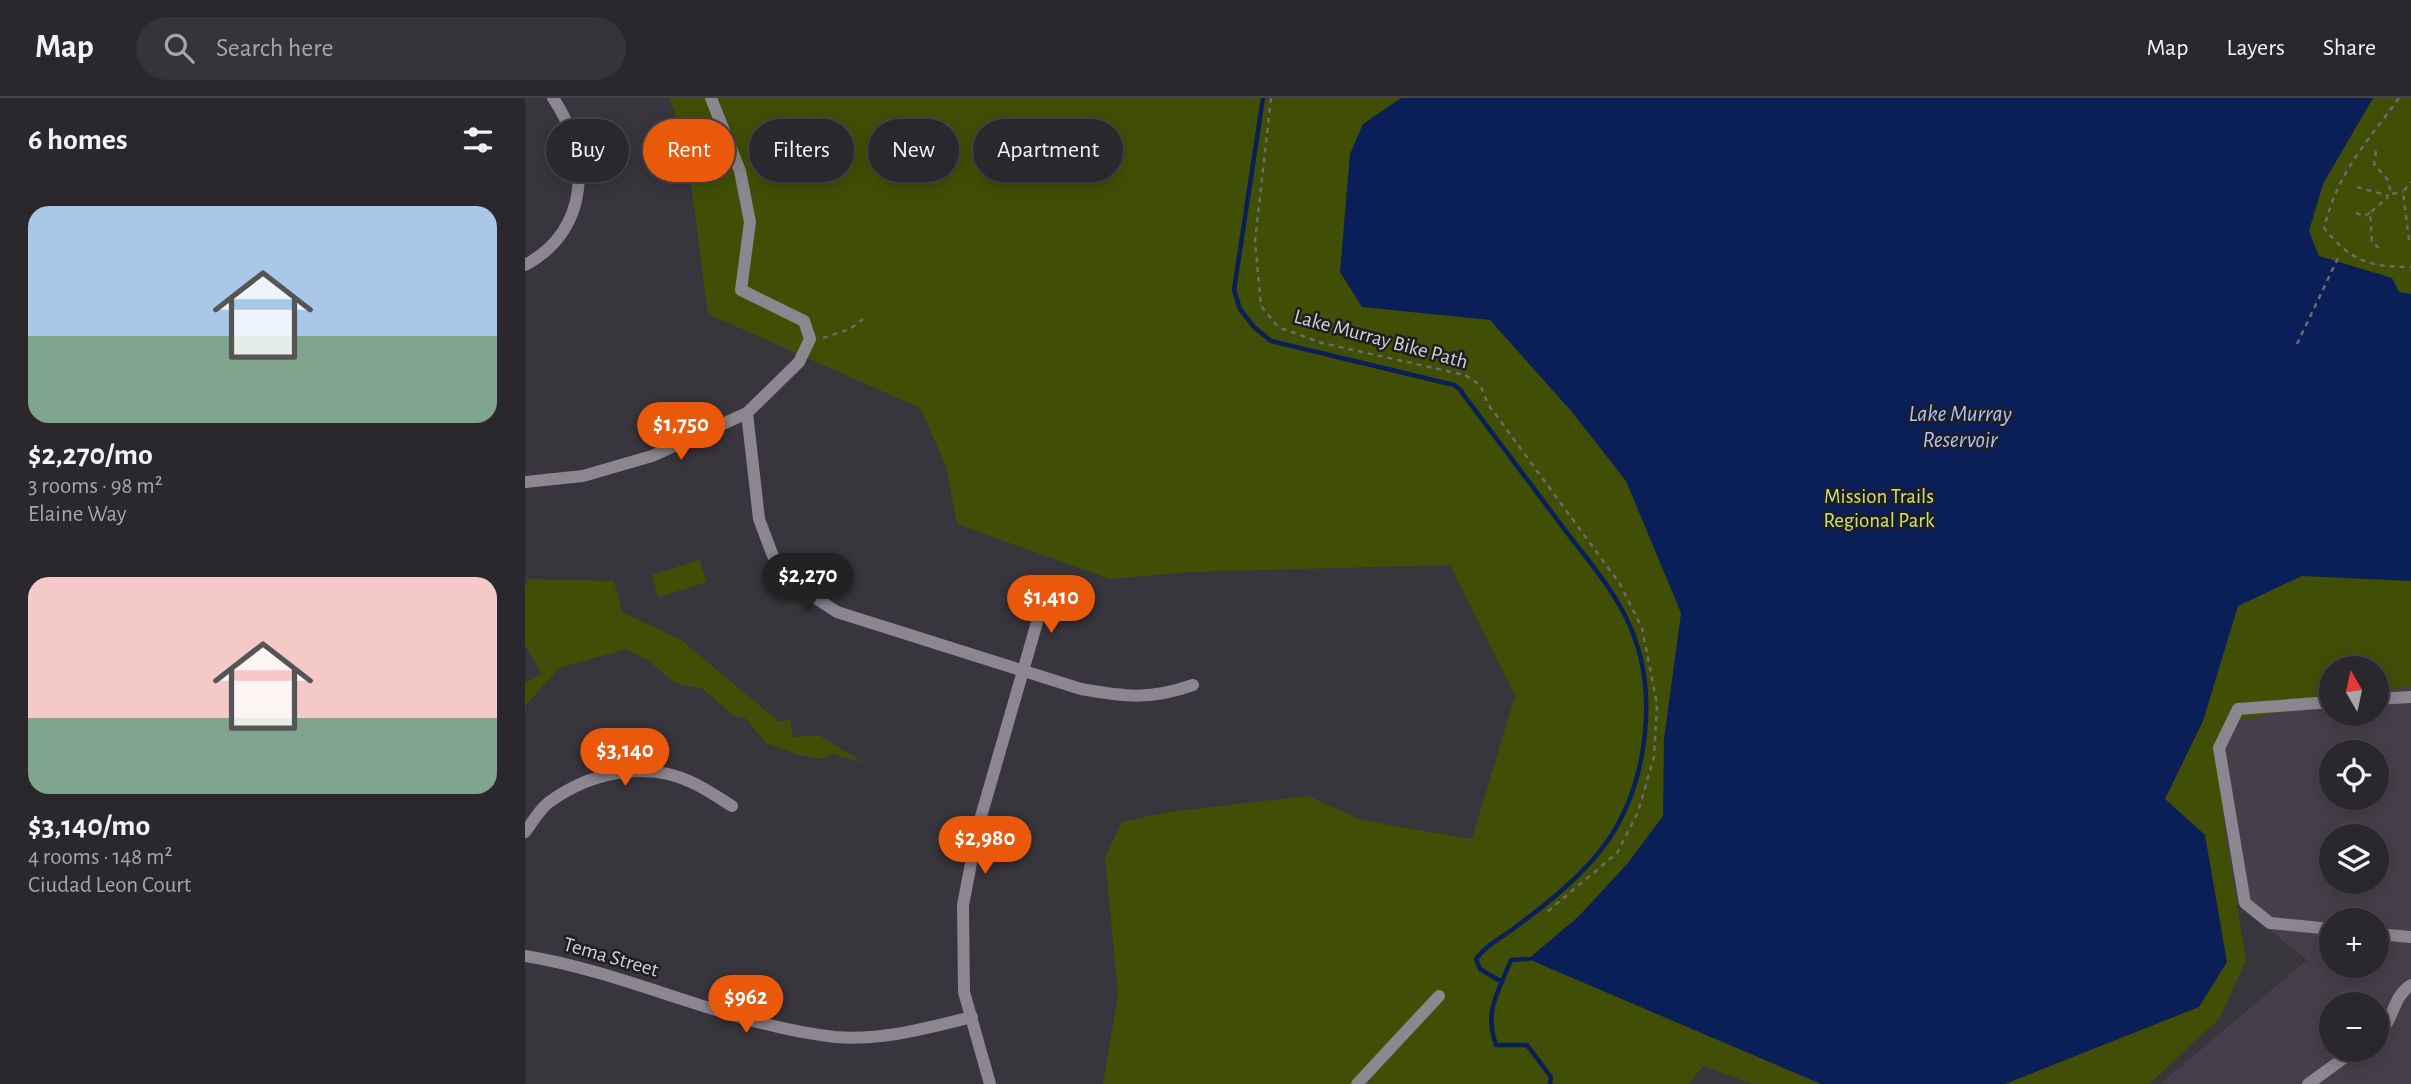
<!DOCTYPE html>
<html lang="en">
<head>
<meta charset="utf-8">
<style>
  body { margin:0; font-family:"Alegreya Sans",sans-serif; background:#373439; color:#f1f3f6; height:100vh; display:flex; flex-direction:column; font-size:26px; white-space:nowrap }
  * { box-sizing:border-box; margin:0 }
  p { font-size:23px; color:#a6a6aa }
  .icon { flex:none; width:38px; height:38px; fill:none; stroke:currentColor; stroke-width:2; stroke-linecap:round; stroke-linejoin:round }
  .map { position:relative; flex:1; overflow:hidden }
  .details { display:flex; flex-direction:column; background:#2b282d; width:525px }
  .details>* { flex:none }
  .top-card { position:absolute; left:21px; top:21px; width:665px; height:63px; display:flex; gap:14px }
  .needle { width:46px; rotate:351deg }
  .tools { position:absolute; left:1794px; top:558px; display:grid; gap:14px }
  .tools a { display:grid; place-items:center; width:70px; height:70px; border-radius:50%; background:#2b282d; box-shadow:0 4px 18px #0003,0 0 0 2px #474449; font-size:35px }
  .price { position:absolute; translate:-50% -60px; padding:0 16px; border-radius:24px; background:#ea580c; color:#fff; font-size:23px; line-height:46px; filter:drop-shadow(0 2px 4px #0008) }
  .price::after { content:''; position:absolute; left:50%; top:42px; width:21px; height:16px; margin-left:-10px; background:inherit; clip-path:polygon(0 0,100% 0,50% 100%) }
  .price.on { background:#222; color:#fff }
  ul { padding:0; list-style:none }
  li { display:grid; align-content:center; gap:14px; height:371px; padding:0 28px }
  li span { display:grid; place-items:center; height:217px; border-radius:21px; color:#555 }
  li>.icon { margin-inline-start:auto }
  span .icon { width:126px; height:126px; fill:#fffc; stroke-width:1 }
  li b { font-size:30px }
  h2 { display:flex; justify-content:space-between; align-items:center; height:84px; padding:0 28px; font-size:30px }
  .chip { padding:0 24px; border-radius:32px; background:#2b282d; box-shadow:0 4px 18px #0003,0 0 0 2px #474449; font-size:24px; line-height:63px }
  .chip.on { background:#ea580c; color:#fff }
  header { display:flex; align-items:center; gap:42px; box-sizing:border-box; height:98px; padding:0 35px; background:#2b282d; border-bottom:2px solid #474449 }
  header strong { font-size:33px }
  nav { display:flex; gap:38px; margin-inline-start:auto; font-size:24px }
  .search { width:490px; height:63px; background:#373439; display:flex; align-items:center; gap:18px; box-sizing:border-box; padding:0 24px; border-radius:38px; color:#a6a6aa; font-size:26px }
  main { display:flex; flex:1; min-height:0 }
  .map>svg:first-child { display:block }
  .built { fill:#463f4b; fill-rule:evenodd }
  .green { fill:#404f05 }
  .water { fill:#0a1f58 }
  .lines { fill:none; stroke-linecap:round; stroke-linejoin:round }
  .stream { stroke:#0a1f58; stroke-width:4.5 }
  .path { stroke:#6d696f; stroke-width:2.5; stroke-dasharray:5 5; stroke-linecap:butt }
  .minor { stroke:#8b868f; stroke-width:12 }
  .labels { text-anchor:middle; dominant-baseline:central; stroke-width:5; stroke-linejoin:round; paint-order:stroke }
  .street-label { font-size:21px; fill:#d4d1d6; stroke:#1f1d20 }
  .park-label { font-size:21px; fill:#c7e379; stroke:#1f1d20 }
  .water-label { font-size:23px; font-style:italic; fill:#aac4fa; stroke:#1f1d20 }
</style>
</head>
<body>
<header>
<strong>Map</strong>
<div class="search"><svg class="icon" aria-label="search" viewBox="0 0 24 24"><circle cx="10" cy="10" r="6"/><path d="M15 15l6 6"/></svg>Search here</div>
<nav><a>Map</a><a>Layers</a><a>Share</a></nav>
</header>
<main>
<section class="details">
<h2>6 homes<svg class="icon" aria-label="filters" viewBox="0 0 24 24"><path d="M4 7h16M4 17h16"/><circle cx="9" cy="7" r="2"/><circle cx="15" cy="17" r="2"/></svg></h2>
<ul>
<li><span style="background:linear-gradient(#a9c7e8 60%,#7fa58c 0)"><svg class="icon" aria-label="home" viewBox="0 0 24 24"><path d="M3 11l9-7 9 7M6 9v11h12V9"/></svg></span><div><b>$2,270/mo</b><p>3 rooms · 98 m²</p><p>Elaine Way</p></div></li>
<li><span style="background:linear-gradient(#f6c9c9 65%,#7fa58c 0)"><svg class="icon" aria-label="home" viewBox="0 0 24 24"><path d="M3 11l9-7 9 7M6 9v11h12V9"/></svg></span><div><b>$3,140/mo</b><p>4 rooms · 148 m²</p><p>Ciudad Leon Court</p></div></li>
</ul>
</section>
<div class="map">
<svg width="1886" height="986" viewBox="0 0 1886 986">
  <rect width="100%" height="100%" fill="#39353c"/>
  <path class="built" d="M1886,586V986H1635L1782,862L1707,802L1688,700L1706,600L1806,594V616H1852V591ZM1806,654H1852V700H1806ZM1806,738H1852V784H1806ZM1806,822H1852V868H1806ZM1806,906H1852V952H1806Z"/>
  <path class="green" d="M144,0H1886V588L1852,595V570H1806V604L1702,625L1698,718L1721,862L1695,920L1624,986H1227L1178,968L1164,986H578L593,897L580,759L597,724L643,714L783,698L836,722L947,741L990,598L925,467L664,474L585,481L432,426L421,368L395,310L183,216L160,41Z
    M174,462L182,484L133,499L127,477Z
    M4,481L89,483L97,514L156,542L253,623L266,622L267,639L294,637L339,665L307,656L295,661L271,656L241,645L220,620L209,618L178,591L150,585L123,562L101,551L34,570L0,608V585L17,576L0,547V488Z"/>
  <path class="water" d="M876,0H1848L1798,86L1784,133L1794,158L1867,180L1874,194L1886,196V483L1777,478L1713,508L1678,623L1640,701L1680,737L1702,864L1674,909L1480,986H1296L1003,861L1053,819L1102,766L1138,718L1139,641L1156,515L1101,383L1047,314L965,222L837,209L815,174L825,56L838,26Z"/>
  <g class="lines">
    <path class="stream" d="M738,0L709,192L715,211L729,229L746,243L929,287L937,293
      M935,292C971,340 1007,388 1043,436C1066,466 1093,497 1107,533C1133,597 1122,684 1084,741C1060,776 1022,806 988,831C974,841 962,847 951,861L955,871L977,884
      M1003,861L986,862C973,895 959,912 971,947H1002L1026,979L1025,986"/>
    <path class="path" d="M746,0L730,143L736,208L753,229L797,245L940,277L955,287L963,306L1095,486L1117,530L1132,606L1129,659L1113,714L1092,755L1022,814
      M1874,0C1840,47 1814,72 1799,130C1826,163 1844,169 1886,169
      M1851,53L1849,66L1863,82L1866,96L1878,94
      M1832,89L1864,98
      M1831,115L1839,118L1845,115
      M1884,142L1878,94L1886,84
      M1854,150L1847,144L1845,115L1863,99
      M298,240L325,231L338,221
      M1772,246L1814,158"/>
    <path class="minor" d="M0,167C66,132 66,56 28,0
      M222,315L234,421L248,458L271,487L312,514L556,591C601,599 625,602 668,587
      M0,384L58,378L127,358L222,315L274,264L285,241L279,223L216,192L225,124L215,73L186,0
      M1852,601L1886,599
      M1806,604L1713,611L1694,650L1720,805L1745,825L1806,831
      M0,734C7,725 14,712 23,705C63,675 120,662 166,684C180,690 194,700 207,708
      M1852,836L1886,839
      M0,858C105,875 203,927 310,939C356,943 402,930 447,919
      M1852,936C1870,923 1866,900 1886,887
      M465,986L439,894L438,807L453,729L521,493
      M832,986L914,898
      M1783,986L1830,952"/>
  </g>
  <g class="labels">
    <g class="street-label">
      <text transform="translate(856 241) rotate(15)">Lake Murray Bike Path</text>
      <text transform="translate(86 859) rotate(16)">Tema Street</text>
    </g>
    <g class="park-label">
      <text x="1354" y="398">Mission Trails<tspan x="1354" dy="24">Regional Park</tspan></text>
    </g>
    <g class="water-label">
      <text x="1435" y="316">Lake Murray<tspan x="1435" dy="26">Reservoir</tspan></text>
    </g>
  </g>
</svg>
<div class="tools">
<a><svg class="needle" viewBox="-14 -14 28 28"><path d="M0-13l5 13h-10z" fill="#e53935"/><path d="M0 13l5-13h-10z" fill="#a6a6aa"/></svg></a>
<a><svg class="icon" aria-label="locate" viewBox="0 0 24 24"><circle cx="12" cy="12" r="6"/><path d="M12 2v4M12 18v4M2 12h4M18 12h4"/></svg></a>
<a><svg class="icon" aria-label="layers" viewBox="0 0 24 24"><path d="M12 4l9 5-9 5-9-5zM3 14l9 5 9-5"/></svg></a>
<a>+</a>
<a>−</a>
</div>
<b class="price" style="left:156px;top:364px">$1,750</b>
<b class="price on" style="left:283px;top:515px">$2,270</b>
<b class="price" style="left:526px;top:537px">$1,410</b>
<b class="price" style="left:100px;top:690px">$3,140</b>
<b class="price" style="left:460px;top:778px">$2,980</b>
<b class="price" style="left:221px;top:937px">$962</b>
<div class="top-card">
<a class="chip">Buy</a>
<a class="chip on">Rent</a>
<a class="chip">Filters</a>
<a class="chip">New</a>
<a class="chip">Apartment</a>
</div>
</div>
</main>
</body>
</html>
